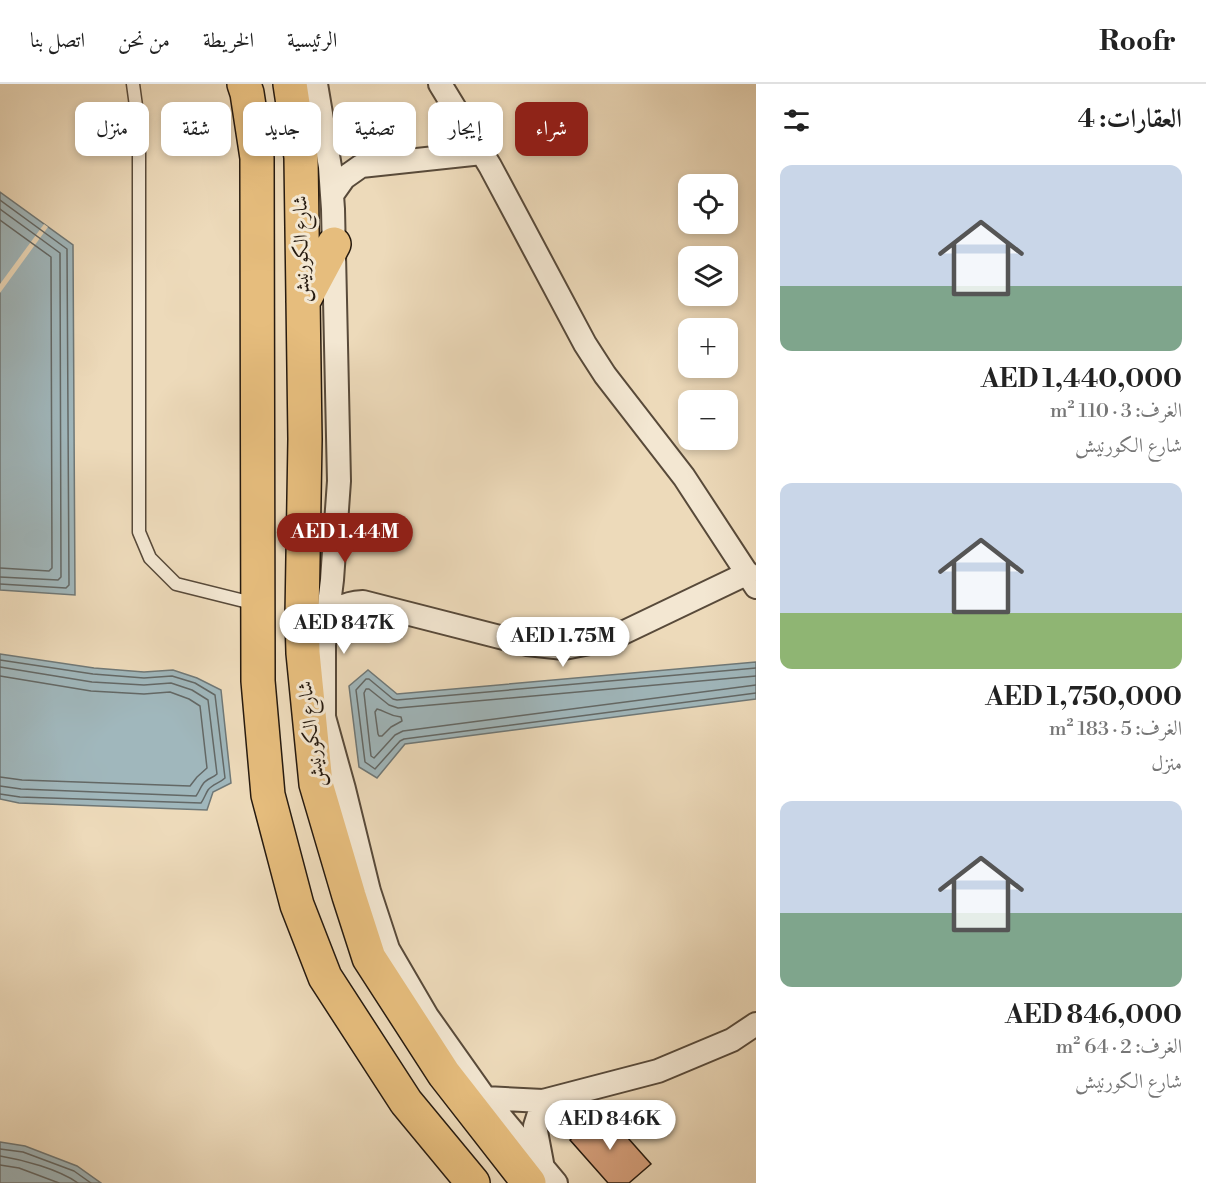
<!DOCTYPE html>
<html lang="ar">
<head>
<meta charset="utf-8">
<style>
  body { margin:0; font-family:"Libre Bodoni",Amiri,serif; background:#f2f2f2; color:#222; direction:rtl; height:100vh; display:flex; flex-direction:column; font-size:22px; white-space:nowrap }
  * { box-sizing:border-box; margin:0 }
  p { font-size:20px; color:#767676 }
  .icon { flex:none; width:33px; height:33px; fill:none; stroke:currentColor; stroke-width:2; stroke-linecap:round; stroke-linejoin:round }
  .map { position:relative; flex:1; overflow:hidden; direction:ltr }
  .panel { display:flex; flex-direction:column; background:#fff; width:450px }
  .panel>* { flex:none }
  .banner { position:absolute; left:18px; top:18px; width:570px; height:54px; direction:rtl; display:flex; gap:12px }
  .buttons { position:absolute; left:678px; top:90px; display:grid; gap:12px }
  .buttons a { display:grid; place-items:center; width:60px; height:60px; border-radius:12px; background:#fff; box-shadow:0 3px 9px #0003; font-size:30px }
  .price { position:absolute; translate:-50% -51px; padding:0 14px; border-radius:21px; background:#fff; color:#222; font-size:20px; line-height:39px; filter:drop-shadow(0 2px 3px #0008) }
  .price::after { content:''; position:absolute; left:50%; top:36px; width:18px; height:14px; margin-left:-9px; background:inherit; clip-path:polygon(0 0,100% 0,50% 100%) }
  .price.current { background:#8f2418; color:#fff }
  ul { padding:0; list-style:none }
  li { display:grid; align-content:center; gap:12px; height:318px; padding:0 24px }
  li span { display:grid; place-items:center; height:186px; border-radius:12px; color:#555 }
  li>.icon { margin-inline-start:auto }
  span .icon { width:108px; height:108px; fill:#fffc; stroke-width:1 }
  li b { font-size:26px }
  h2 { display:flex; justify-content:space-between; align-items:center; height:72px; padding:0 24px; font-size:26px }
  .pill { padding:0 21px; border-radius:12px; background:#fff; box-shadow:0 3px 9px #0003; font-size:21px; line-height:54px }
  .pill.current { background:#8f2418; color:#fff }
  header { display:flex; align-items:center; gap:36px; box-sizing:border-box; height:84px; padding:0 30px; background:#fff; border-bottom:2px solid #e0e0e0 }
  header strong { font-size:28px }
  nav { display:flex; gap:33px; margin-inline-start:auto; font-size:21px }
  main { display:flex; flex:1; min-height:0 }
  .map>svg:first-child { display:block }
  .water { fill:#a0b7bc; stroke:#6f7877; stroke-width:1.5 }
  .pier { fill:#eddaba }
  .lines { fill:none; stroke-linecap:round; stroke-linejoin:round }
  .shore { stroke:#636866; stroke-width:1.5 }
  .building { fill:#d59f7b; stroke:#261a0f; stroke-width:1.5 }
  .service-casing { stroke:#584a3a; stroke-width:15 }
  .minor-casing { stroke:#584a3a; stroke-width:26 }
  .primary-casing { stroke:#261a0f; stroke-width:36 }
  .service { stroke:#f3e7d2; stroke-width:12 }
  .minor { stroke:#f3e7d2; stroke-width:22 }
  .primary { stroke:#e6bd7d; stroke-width:33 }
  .labels { text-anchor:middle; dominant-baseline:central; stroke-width:6; stroke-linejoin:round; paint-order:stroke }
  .street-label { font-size:20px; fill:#261a0f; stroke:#f3e7d2 }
</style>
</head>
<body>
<header>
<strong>Roofr</strong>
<nav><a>الرئيسية</a><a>الخريطة</a><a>من نحن</a><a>اتصل بنا</a></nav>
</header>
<main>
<section class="panel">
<h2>العقارات: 4<svg class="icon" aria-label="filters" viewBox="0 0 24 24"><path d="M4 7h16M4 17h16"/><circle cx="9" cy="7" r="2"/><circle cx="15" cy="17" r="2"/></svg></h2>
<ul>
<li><span style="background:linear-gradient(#c9d6e8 65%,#7fa58c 0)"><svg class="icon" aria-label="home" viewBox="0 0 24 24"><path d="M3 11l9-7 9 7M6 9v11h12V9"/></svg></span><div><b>AED 1,440,000</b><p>الغرف: 3 · 110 m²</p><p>شارع الكورنيش</p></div></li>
<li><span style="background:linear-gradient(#c9d6e8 70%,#8fb573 0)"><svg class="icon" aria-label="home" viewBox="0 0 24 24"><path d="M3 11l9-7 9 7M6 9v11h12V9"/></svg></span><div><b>AED 1,750,000</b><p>الغرف: 5 · 183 m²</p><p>منزل</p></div></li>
<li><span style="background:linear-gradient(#c9d6e8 60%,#7fa58c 0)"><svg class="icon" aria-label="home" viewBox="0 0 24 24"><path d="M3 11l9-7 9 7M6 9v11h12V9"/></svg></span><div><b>AED 846,000</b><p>الغرف: 2 · 64 m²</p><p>شارع الكورنيش</p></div></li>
</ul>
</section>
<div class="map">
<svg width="756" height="1099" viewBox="0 0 756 1099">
  <rect width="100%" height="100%" fill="#eddaba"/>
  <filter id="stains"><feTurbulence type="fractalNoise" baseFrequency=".00333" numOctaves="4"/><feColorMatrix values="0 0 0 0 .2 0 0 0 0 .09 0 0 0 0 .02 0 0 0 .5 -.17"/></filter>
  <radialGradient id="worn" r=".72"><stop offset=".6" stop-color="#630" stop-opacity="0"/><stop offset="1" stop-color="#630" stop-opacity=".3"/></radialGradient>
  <path class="water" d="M0,108L73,161L75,511L0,506Z
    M0,570L94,584L144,588L173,586L197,594L221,606L231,699L213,708L207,726L19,719L0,715Z
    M756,578V615L405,660L377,694L359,683L349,602L368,586L397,610Z
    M0,1058L25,1062L77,1082L101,1099H0Z"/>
  <path class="pier" d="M44,140L48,143L0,209V200Z"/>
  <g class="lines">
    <path class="shore" d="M0,116L67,165L69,501L66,504L0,500
      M0,125L60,169L61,493L58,496L0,493
      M0,136L51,173L52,484L49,487L0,484
      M0,576L93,590L144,594L172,592L195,599L215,611L225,694C220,699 212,700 208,706C205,711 204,715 201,719L20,713L0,710
      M0,583L92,598L144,601L171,599L192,606L208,616L217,690C213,694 206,695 203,700C200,704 199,708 196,712L21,705L0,702
      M756,584L397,616L393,615L369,595H366L356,606L365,678L375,685L400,657L404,655L756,609
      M0,592L91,607L144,610L170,608L189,615L200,622L207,684L197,693L190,702L22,696L0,693
      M756,592L398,624L389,621L369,605H366L364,609L371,672L374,674L395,651L403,647L756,601
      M377,625C386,627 388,632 401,633L402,637L391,643L382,652H379L378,650L375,628Z
      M0,1065L23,1068L74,1087L91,1099
      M0,1072C24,1076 58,1085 78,1099
      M0,1081L19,1084L59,1099"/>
  </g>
  <path class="building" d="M604,1027L651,1080L629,1099H608L570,1056Z"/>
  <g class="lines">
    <defs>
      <path id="service" d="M133,0L139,44V448L150,474L176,500L256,520"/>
      <path id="minor" d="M316,0L330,83L333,125L339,397L332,496L324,561V633L344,705L369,807L388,865L427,932L485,1014L556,1099
        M440,0L490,82L585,260L605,291L684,393L756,503
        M332,111L344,94L361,82L482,69
        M323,541C335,525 343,519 363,518L527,560L564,564L610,555L748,489
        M485,1014L543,1017L535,1042L542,1079
        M543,1017L658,987L732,956L756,940"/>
      <path id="primary" d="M244,0L247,9L257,74L258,597L268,711L297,821L325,893L406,1018L473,1099
        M290,0L301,73L305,355L302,533L303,569L316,700L349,812L369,874L444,990L529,1099
        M303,218L334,160"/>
    </defs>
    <use href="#service" class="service-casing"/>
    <use href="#minor" class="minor-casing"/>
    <use href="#primary" class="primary-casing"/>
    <use href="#service" class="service"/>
    <use href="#minor" class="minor"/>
    <use href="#primary" class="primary"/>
  </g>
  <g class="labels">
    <g class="street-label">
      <text transform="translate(302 165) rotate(-91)">شارع الكورنيش</text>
      <text transform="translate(312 650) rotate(-97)">شارع الكورنيش</text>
    </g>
  </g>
  <rect width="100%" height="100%" filter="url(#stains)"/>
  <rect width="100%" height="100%" fill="url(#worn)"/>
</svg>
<div class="buttons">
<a><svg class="icon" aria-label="locate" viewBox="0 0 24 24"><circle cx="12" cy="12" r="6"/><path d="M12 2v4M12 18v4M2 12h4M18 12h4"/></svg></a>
<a><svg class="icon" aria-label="layers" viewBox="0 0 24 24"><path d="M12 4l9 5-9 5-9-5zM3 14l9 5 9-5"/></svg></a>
<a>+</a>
<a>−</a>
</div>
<b class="price current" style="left:345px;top:480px">AED 1.44M</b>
<b class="price" style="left:344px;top:571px">AED 847K</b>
<b class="price" style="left:563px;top:584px">AED 1.75M</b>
<b class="price" style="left:610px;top:1067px">AED 846K</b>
<div class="banner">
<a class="pill current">شراء</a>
<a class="pill">إيجار</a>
<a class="pill">تصفية</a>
<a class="pill">جديد</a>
<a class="pill">شقة</a>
<a class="pill">منزل</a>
</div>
</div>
</main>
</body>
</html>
